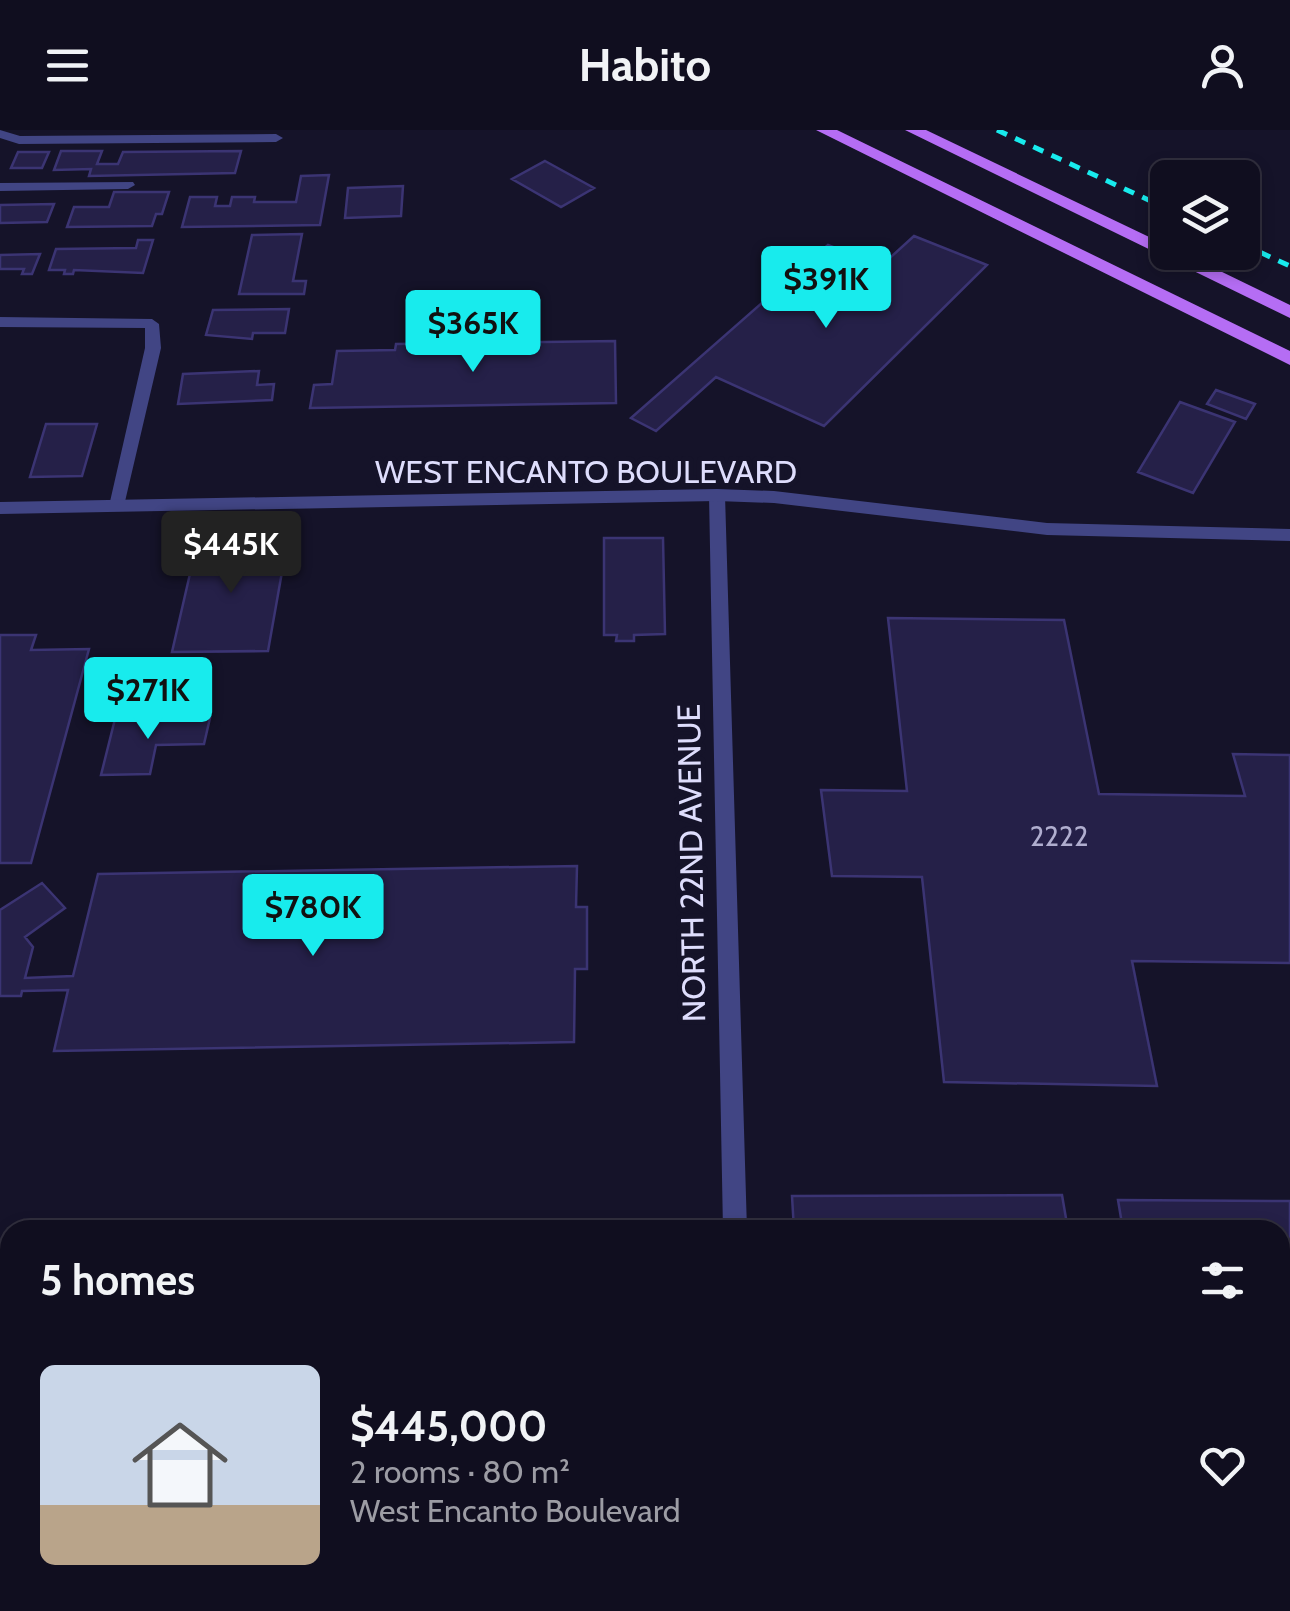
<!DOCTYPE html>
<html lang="en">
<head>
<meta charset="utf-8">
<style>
  body { margin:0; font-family:Cabin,sans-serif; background:#191728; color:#f1f3f6; height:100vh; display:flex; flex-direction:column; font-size:38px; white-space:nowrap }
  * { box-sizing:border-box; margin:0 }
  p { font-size:32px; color:#9c9ca4 }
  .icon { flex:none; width:55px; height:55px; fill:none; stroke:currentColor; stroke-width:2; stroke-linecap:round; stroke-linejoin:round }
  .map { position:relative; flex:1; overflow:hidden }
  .side { position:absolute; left:0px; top:1090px; width:1290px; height:392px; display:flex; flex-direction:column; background:#100e1f; border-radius:30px 30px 0 0; box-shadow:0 5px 15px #0003,0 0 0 2px #302e3d }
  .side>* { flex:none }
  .fabs { position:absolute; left:1150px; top:30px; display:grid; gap:20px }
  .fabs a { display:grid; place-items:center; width:110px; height:110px; border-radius:15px; background:#100e1f; box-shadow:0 5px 15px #0003,0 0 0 2px #302e3d; font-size:50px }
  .price { position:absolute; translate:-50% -85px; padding:0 22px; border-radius:10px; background:#18ebed; color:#111; font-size:32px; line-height:65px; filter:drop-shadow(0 2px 5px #0008) }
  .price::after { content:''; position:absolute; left:50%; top:60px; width:30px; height:22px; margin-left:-15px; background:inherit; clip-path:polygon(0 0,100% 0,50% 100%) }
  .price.current { background:#222; color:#fff }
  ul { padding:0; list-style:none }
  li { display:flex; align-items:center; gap:30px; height:250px; padding:0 40px }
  li span { display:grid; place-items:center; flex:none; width:280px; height:200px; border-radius:15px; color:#555 }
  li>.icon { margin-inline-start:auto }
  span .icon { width:120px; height:120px; fill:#fffc; stroke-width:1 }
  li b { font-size:42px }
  h2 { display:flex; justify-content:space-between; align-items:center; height:120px; padding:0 40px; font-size:42px }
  header { display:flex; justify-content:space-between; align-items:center; height:130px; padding:0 40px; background:#100e1f; font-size:45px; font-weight:700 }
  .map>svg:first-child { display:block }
  .building { fill:#252048; stroke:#3b3473; stroke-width:2.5 }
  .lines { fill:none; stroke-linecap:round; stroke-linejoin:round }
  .service { fill:#414584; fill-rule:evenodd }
  .minor { fill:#414584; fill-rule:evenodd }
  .tertiary { fill:#414584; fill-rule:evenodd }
  .primary { fill:#b56df4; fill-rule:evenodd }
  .rail { stroke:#18ebed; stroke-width:5; stroke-dasharray:11 9; stroke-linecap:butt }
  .labels { text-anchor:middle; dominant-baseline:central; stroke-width:10; stroke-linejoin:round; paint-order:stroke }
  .number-label { font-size:28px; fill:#b0aecf }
  .street-label { font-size:32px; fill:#deddfc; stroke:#151329 }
</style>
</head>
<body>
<header><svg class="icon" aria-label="menu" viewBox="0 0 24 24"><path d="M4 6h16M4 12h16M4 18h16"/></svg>Habito<svg class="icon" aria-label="person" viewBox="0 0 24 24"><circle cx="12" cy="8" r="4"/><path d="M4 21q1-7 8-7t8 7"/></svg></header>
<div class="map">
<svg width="1290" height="1481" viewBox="0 0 1290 1481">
  <rect width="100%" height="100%" fill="#151329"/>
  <path class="building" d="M61,21H102L97,34H118L123,22L241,21L235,43L89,46L91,39L54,40Z
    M18,22H49L42,38H11Z
    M545,31L594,58L561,77L512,49Z
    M329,45L320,95L182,97L190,67H217L215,76H230L232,67H255L254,72H296L301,46Z
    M403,56L401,86L345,88L348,58Z
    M114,62H169L162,84H156L152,96L67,97L74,77H109Z
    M54,74L47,92L0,93V75Z
    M302,104L293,151H306L304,164H239L252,105Z
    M914,106L987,135L824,296L716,247L656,301L631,288L828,115L881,136Z
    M138,110H153L143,143L74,140L73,144H64L65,140H49L56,119L136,118Z
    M40,124L32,144H22L24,139H0V125Z
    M289,179L285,203H253L252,209L206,205L213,180Z
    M615,211L616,273L310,278L314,255L332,254L337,221L395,220L396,214Z
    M259,241L257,255L274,254L272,270L178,274L183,244Z
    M1216,260L1255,274L1246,289L1207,274Z
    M1180,272L1235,292L1193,363L1138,342Z
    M46,294H97L82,346L30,347Z
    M288,408L268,521L172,522L198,409Z
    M604,408H663L665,504L634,505V511H616L617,505H604Z
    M888,488L1064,490L1099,664L1245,666L1233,624L1290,625V833L1132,831L1157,956L944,952L922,747L832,746L821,660L907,661Z
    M0,505H36L31,520L89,519L31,733H0Z
    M210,588L204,614L156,615L150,644L101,645L115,589Z
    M577,736L576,777H587V839H575L574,912L54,921L68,860L22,861L21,866H0V780L42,753L65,778L25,807L33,817L25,848L73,846L98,744Z
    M1062,1065L1068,1100H794L792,1066Z
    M1118,1070L1290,1071V1255H1280V1100H1123Z
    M1280,1355H1290V1481H1209L1207,1472H1280Z
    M812,1472H1129L1131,1481H813Z"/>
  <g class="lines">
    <path class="service" d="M0,0L20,6L276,4L283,8L276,12L19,14L0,8Z
      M133,52L135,55L128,59L0,61V53Z"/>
    <path class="minor" d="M0,187L152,189L159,194L161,218L123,380H111L109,376L145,218V198L0,197Z
      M717,359L725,365L747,1100H723L709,365Z
      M0,1378H10V1404H0Z
      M730,1472H756L757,1481H729Z"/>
    <path class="tertiary" d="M717,359L774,361L1047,393L1290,399V411L1047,405L774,373L717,371L0,384V372Z"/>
    <path class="primary" d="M816,0H837L1290,221V235Z
      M905,0H926L1168,116V122H1181L1290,175V188Z"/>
    <path class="rail" d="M997,0L1168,79
      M1242,114L1290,136"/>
  </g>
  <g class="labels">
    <g class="number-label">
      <text x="1059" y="706">2222</text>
    </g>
    <g class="street-label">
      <text x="586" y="341">WEST ENCANTO BOULEVARD</text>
      <text transform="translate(691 733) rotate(-91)">NORTH 22ND AVENUE</text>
    </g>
  </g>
</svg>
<div class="fabs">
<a><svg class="icon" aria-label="layers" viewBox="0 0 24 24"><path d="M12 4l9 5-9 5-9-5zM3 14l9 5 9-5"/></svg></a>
</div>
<b class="price" style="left:826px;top:201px">$391K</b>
<b class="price" style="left:473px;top:245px">$365K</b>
<b class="price current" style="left:231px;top:466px">$445K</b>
<b class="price" style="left:148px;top:612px">$271K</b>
<b class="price" style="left:313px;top:829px">$780K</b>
<section class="side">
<h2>5 homes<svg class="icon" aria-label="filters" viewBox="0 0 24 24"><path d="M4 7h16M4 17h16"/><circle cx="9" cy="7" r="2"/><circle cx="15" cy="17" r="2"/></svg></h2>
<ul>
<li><span style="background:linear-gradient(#c9d6e8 70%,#b9a48a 0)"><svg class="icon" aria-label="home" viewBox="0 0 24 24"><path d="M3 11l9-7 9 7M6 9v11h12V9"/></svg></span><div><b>$445,000</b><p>2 rooms · 80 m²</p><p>West Encanto Boulevard</p></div><svg class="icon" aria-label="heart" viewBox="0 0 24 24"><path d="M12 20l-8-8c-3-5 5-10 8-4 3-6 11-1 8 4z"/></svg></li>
</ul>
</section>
</div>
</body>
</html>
